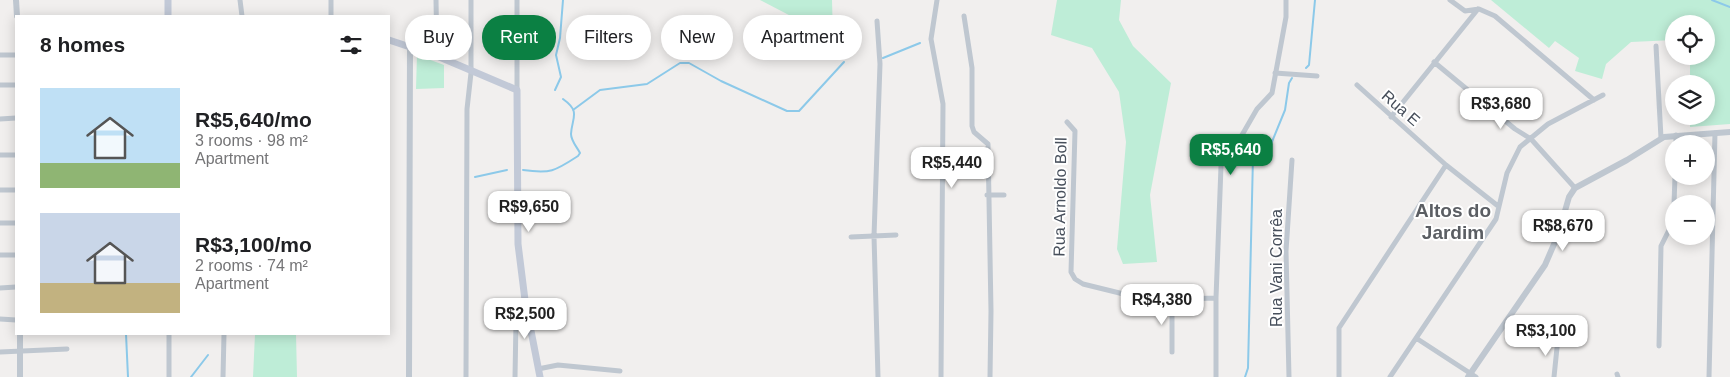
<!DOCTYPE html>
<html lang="en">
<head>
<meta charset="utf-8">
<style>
  body { margin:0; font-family:Arial,sans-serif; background:#f6f6f6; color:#202124; height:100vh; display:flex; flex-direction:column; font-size:19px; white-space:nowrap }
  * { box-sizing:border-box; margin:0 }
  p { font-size:16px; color:#757577 }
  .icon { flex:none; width:28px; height:28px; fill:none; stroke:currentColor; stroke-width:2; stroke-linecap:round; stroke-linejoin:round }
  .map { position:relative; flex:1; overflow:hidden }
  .panel { position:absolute; left:15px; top:15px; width:375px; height:320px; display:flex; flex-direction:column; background:#fff; border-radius:0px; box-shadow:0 2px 12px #0003 }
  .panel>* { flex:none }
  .hud { position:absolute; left:405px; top:15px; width:475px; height:45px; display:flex; gap:10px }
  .fabs { position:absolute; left:1665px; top:15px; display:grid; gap:10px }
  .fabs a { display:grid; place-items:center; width:50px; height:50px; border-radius:50%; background:#fff; box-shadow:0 2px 12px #0003; font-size:25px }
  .price { position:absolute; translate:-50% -42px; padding:0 11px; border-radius:10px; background:#fff; color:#222; font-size:16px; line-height:32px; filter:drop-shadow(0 1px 2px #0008) }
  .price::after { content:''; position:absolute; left:50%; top:30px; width:15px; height:11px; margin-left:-8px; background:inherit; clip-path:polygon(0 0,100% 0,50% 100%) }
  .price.current { background:#0b8043; color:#fff }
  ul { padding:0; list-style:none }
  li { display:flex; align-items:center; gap:15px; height:125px; padding:0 25px }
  li span { display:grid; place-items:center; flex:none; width:140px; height:100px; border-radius:0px; color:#555 }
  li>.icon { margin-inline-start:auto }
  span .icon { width:60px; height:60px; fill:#fffc; stroke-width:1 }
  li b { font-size:21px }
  h2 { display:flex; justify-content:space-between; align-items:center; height:60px; padding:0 25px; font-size:21px }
  .chip { padding:0 18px; border-radius:22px; background:#fff; box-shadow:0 2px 12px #0003; font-size:18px; line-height:45px }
  .chip.current { background:#0b8043; color:#fff }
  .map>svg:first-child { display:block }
  .green { fill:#beedd7 }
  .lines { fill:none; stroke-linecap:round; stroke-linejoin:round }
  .stream { stroke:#8cc9e9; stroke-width:2 }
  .minor { stroke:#bfc7d0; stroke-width:5 }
  .tertiary { stroke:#bfc7d0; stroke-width:6 }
  .secondary { stroke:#c2c9d7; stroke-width:7 }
  .labels { text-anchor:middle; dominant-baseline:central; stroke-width:4; stroke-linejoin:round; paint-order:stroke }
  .street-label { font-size:16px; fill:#474f5b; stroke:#fff }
  .quarter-label { font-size:19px; font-weight:bold; fill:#5b5e63; stroke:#fff }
</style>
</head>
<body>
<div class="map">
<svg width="1730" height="377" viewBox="0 0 1730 377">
  <rect width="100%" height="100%" fill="#f1efee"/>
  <path class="green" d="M760,0H832L833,38Z
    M1057,0H1121L1119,20L1133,46L1171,83L1150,195L1157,262L1123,264L1117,249L1126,142L1119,92L1092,48L1051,35Z
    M1491,0H1730V124L1690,127V116H1706V84H1690V62L1686,56H1706V24H1674V40L1631,42L1606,64L1602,79L1575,71L1579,58L1555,41L1549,48Z
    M417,55L444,65V88L416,89Z
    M255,334H296L297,377H253Z"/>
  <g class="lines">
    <path class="stream" d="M1712,0L1730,7
      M883,58L920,43
      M1306,68L1309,65L1315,0
      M555,90L561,77L556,55L560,38L563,0
      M573,110L600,90L647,84L680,63H689L721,81L787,111H799L844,62
      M523,170C551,174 555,171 578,156L580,153C577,147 571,141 571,134C572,117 581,112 563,99
      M475,177L507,170
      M126,334L128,377
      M191,377L208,355
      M1245,377L1248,368L1253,157L1255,153L1269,149L1285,110L1289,83L1292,78"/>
    <path class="minor" d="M240,0L242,16
      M331,0V16
      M436,0L437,56
      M517,0V90
      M937,0L931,39L943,104L941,377
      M1450,0L1465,11L1479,9L1495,16L1594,100
      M964,16L972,68V126L974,132L988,144L991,311L990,377
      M877,21L880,64L874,236L878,377
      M1656,46L1661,138
      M0,55H16
      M1434,62L1515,129L1531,139L1575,188
      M1275,73L1317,76
      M0,85H16
      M1357,85L1446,165L1498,206
      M1391,117L1478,9
      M0,119L16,118
      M1067,122L1075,131L1071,272L1075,279L1083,284L1148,300L1216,298
      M1676,144V135
      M0,155H16
      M0,190H16
      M987,195H1004
      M1674,204L1675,176
      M0,223H16
      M851,237L896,235
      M0,255H16
      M0,288L16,287
      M1172,300V352
      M0,319L16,320
      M169,334V377
      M1416,338L1476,377
      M1659,346L1661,246L1674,220
      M0,352L67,349
      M538,369L558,365L620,371
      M1617,374L1618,377
      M223,377L224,334
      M466,377L467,109L471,73V0
      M515,377L516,321L525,300
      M1216,377V298L1222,140L1238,138L1242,135L1257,109L1272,93L1286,17V0
      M1289,377L1286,251L1292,160
      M1339,377V328L1446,165
      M1390,377L1496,219L1507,173L1520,147L1548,124L1603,95
      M1554,377L1558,338
      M1709,377L1715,133"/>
    <path class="tertiary" d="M16,0L17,16
      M20,334V377
      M409,377L410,46
      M1468,377L1545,265L1558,235L1569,197L1575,188L1627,160L1664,137L1730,132"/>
    <path class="secondary" d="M168,0V16
      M389,40L437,56L517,90L518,244L525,300L540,377"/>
  </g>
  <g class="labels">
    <g class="street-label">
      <text transform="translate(1401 108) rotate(41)">Rua E</text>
      <text transform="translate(1060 197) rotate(-89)">Rua Arnoldo Boll</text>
      <text transform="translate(1276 268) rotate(-90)">Rua Vani Corrêa</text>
    </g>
    <g class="quarter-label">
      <text x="1453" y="210">Altos do<tspan x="1453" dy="22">Jardim</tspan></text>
    </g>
  </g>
</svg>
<div class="fabs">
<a><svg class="icon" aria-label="locate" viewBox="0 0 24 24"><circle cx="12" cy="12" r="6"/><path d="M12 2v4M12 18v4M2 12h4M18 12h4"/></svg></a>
<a><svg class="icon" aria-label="layers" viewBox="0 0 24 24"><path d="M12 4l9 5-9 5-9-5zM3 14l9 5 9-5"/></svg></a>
<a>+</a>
<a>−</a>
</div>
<b class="price" style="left:1501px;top:130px">R$3,680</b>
<b class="price current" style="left:1231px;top:176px">R$5,640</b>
<b class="price" style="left:952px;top:189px">R$5,440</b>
<b class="price" style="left:529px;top:233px">R$9,650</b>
<b class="price" style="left:1563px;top:252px">R$8,670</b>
<b class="price" style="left:1162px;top:326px">R$4,380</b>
<b class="price" style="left:525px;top:340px">R$2,500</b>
<b class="price" style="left:1546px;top:357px">R$3,100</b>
<div class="hud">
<a class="chip">Buy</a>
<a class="chip current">Rent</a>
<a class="chip">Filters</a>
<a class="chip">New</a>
<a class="chip">Apartment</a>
</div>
<section class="panel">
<h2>8 homes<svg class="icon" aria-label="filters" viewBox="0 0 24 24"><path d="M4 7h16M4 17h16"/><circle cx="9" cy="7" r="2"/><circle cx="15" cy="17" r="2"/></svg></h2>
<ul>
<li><span style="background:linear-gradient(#bfe0f5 75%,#8fb573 0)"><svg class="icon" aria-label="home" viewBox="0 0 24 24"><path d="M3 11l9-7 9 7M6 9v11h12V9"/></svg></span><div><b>R$5,640/mo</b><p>3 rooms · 98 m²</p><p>Apartment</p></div></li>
<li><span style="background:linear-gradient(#c9d6e8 70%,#c2b280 0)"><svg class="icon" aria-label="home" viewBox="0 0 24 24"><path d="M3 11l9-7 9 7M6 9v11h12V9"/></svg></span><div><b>R$3,100/mo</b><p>2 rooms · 74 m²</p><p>Apartment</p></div></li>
</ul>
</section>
</div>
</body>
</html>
